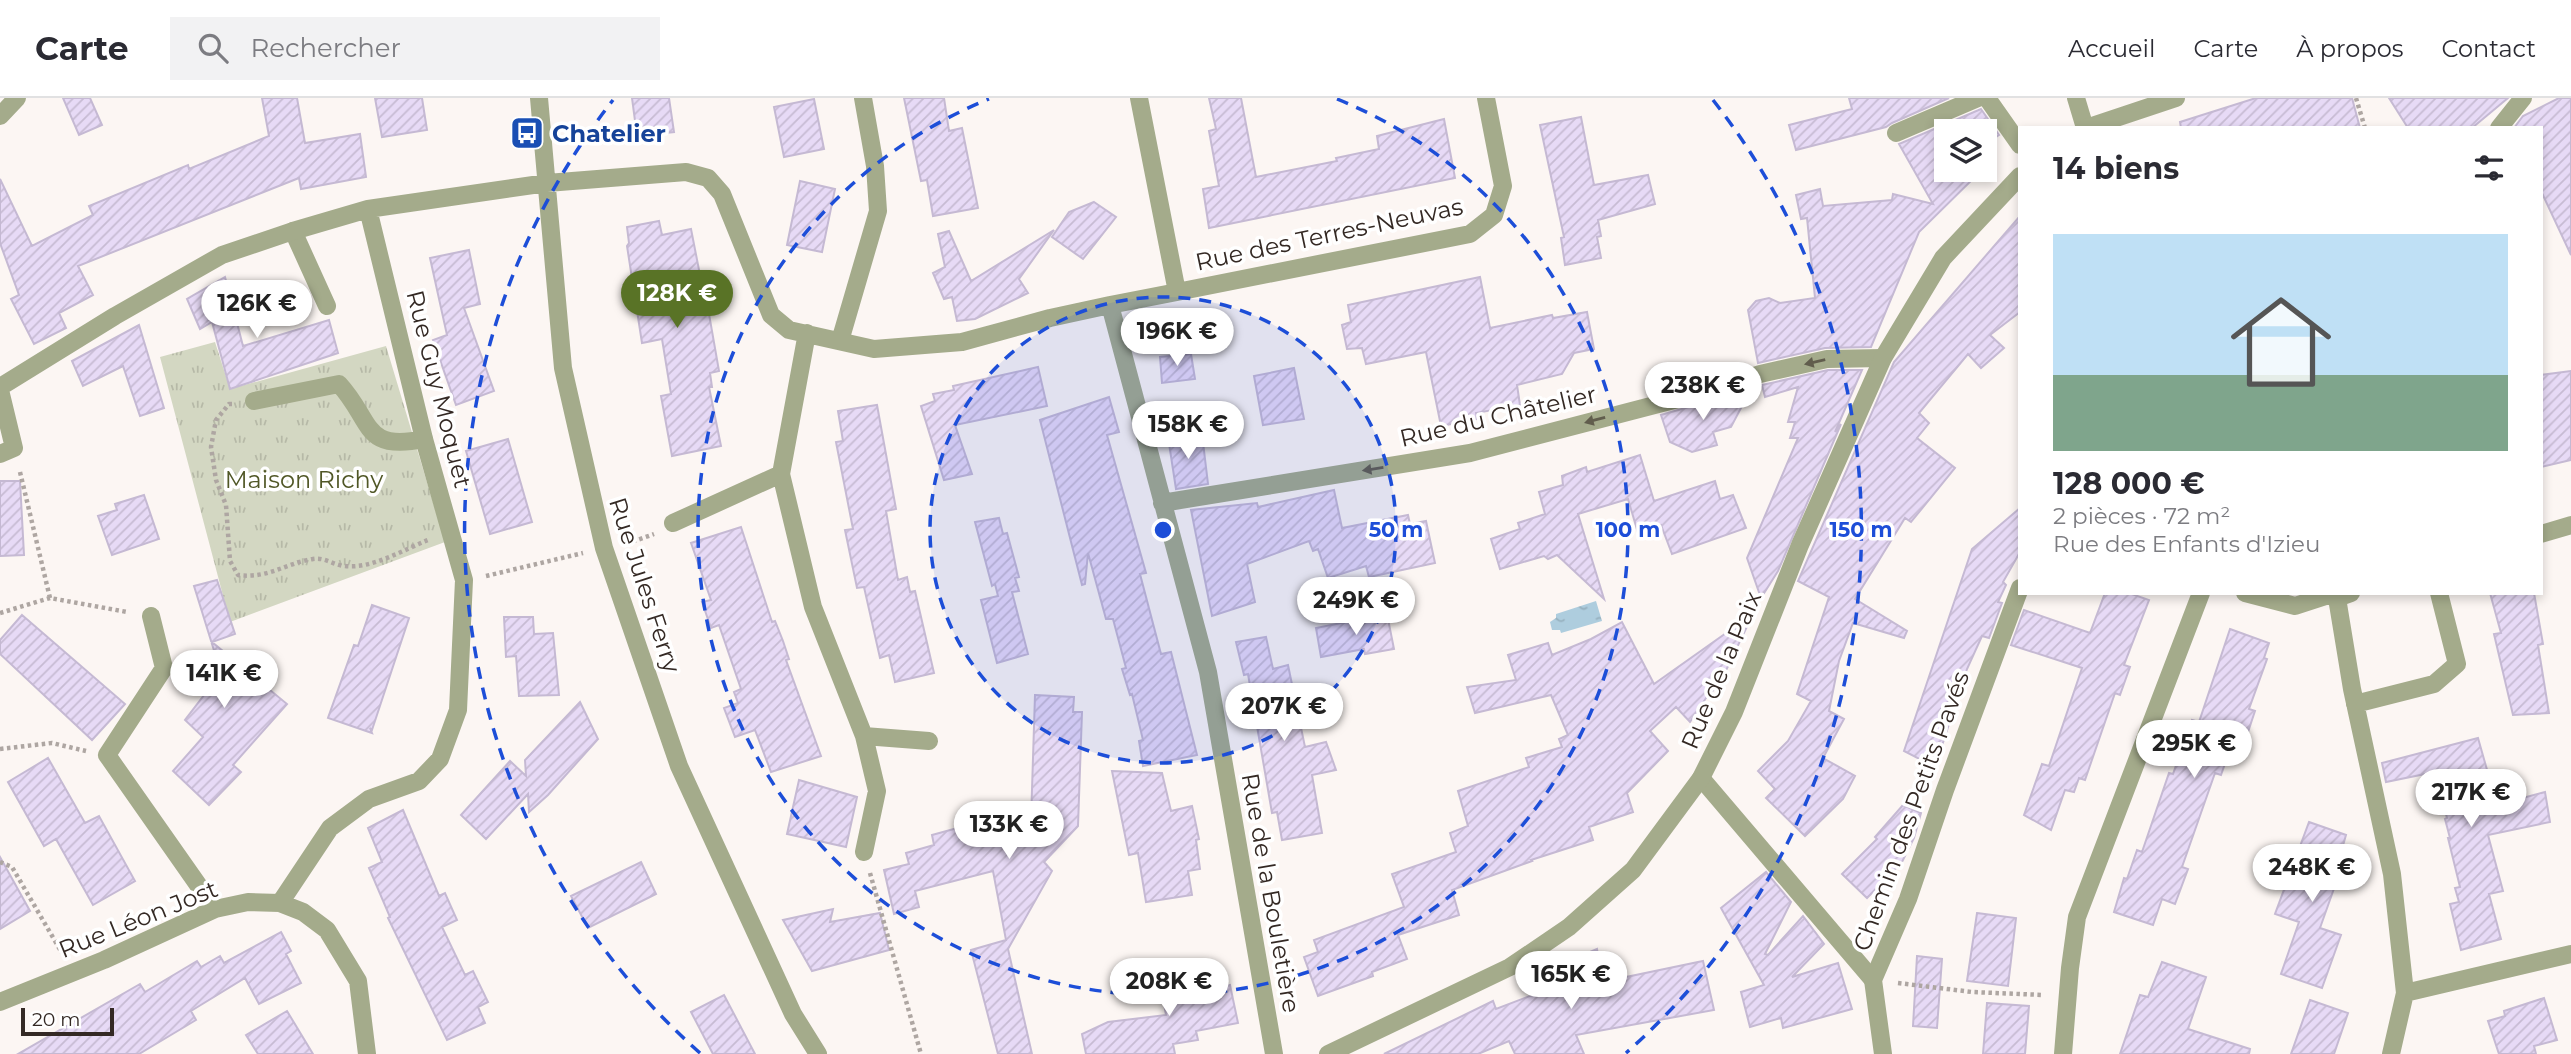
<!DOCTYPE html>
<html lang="fr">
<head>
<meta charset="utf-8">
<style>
  body { margin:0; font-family:Montserrat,sans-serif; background:#f2f2f3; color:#2b2b33; height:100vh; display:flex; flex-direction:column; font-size:26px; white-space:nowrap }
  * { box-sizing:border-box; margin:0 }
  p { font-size:23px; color:#7c7c81 }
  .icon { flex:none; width:38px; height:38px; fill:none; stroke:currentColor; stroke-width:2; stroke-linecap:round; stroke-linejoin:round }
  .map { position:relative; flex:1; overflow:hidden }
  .side { position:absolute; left:2018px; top:28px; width:525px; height:469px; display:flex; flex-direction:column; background:#fff; border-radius:0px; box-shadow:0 4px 10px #0003 }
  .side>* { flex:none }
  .fabs { position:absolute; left:1934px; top:21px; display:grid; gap:14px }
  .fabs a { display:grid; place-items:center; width:63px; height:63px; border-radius:0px; background:#fff; box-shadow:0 4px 10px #0003; font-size:35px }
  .scale { position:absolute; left:21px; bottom:18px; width:93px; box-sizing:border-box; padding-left:7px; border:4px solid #342924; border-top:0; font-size:19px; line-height:24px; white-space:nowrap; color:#342924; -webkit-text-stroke:5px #fff; paint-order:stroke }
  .price { position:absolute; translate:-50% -60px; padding:0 16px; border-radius:24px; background:#fff; color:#222; font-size:23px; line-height:46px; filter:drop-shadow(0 2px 4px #0008) }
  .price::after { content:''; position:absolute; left:50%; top:42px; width:21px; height:16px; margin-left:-10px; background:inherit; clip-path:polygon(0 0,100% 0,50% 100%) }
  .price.active { background:#597326; color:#fff }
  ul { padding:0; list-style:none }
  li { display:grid; align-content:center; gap:14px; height:371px; padding:0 35px }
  li span { display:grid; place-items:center; height:217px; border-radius:0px; color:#555 }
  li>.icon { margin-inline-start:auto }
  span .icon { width:126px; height:126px; fill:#fffc; stroke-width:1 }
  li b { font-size:30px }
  h2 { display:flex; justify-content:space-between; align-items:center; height:84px; padding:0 35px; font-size:30px }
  header { display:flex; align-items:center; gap:42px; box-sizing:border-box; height:98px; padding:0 35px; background:#fff; border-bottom:2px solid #e1e1e2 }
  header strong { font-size:33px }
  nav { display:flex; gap:38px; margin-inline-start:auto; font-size:24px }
  .search { width:490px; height:63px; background:#f2f2f3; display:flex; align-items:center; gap:18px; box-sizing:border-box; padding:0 24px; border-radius:0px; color:#7c7c81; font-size:26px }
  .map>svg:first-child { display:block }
  .park { fill:url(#park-tufts) }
  .water { fill:url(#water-ripples) }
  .building { fill:url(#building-hatch); stroke:#c5b9d3; stroke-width:2 }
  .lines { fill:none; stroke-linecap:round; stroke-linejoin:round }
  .path { stroke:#aea6a2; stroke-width:4.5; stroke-dasharray:3.5 3.5; stroke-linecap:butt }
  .service { stroke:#a4ab8b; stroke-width:18 }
  .minor { stroke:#a4ab8b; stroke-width:18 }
  .tertiary { stroke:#a4ab8b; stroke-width:18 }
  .oneway { fill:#615d4d }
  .ring { fill:none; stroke:#1d4ed8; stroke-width:3.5; stroke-dasharray:12 9 }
  .labels { text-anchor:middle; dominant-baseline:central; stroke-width:7; stroke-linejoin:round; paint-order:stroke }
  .transit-label { font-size:24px; font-weight:bold; fill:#164399; stroke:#fff; text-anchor:start }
  .street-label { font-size:24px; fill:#342924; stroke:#fff }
  .park-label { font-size:24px; fill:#505726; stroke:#fff }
  .centre { fill:#1d4ed8; stroke:#fff; stroke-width:3.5 }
  .ring-label { font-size:21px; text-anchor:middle; font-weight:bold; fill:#1d4ed8; stroke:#fff; stroke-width:7; stroke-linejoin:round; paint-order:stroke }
</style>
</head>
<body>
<header>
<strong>Carte</strong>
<div class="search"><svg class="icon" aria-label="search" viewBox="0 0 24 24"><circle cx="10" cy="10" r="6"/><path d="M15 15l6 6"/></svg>Rechercher</div>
<nav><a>Accueil</a><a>Carte</a><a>À propos</a><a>Contact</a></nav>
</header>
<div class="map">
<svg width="2571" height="956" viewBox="0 0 2571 956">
  <defs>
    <pattern id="park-tufts" width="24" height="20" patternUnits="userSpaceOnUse" patternTransform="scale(1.75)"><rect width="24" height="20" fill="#d3d7c2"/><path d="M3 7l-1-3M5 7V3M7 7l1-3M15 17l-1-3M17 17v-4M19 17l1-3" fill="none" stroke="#b6b9a7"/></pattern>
    <pattern id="water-ripples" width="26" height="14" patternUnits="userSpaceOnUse" patternTransform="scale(1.75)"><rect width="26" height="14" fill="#aecdde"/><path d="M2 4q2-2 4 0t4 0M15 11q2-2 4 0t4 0" fill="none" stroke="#96b0be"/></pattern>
    <pattern id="building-hatch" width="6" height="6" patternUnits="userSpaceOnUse" patternTransform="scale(1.75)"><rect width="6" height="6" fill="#e7daf6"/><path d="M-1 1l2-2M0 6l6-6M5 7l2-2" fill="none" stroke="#c7bbd3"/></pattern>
  </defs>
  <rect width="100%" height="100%" fill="#fcf6f3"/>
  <path class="park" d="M215,244L230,291L386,248L445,444L230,524L160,259Z"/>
  <path class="water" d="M1596,503L1602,523L1561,535L1560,532H1552L1550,524L1556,520V516Z"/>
  <path class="building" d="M63,0H90L102,27L79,37Z
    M262,0H297L305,45L360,36L366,79L301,91L299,80L78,168L93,197L59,215L66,230L34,246L11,201L19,197L0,145V81L32,148L93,117L89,108L188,67L189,71L269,38Z
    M375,0H422L427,32L382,39Z
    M632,0H669L674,34L637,38Z
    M904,0H944L949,33L962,30L978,110L933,118L927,82L921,83Z
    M1209,0H1241L1256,79L1337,63L1336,60L1379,51L1377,38L1444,21L1455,80L1209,130L1203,91L1219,88L1209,33L1216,31Z
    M1849,0H1949L1892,25L1886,29L1796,52L1789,27L1852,11Z
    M2256,0H2352L2360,30H2181L2180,24Z
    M2389,0H2508L2472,30H2408Z
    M2559,0H2571V157L2541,93V30H2514L2523,18Z
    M814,1L824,51L784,59L774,9Z
    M1981,11L1999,37L1984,47V33H1946V72H1982L1919,134L1871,249L1825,250L1758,265L1748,212L1756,203L1769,200L1780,205L1815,200L1807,120L1801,121L1796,97L1820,91L1823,108L1892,102L1893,96L1933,106L1899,46Z
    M1581,19L1594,87L1648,77L1655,106L1598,122L1601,138L1597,139L1601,160L1565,167L1561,140L1564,139L1540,27Z
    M800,83L835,91L822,154L787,147Z
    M1094,104L1116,119L1083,161L1052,139L1069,114Z
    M2020,118V214L1990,237L2004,250L1981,270L1968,256L1919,315L1929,325L1917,340L1955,370L1911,424L1905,420L1855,501L1907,533L1904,540L1853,525L1839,563L1829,613L1844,621L1823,660L1855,678L1843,701L1805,738L1766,700L1775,691L1758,673L1788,643L1811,603L1797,596L1829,499L1798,483L1894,264Z
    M659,123L662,137L691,131L700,177L702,176L719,273L710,275L712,289H709L721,348L672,358L661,298L671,296L662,241L642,245L627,148L629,145L627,129Z
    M1054,132L1019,181L1028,195L975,221L957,223L952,199L944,201L933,175L945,169L938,136L949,133L971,183Z
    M469,152L480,206L464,210L494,293L456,307L433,242L447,237L430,160Z
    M225,179L243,248L329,222L338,255L230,291L212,224L200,231L187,201Z
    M1480,179L1490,230L1552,217L1553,220L1587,214L1594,251L1574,255L1562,276L1517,287L1520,307L1476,315L1477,321L1441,328L1426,254L1366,266L1362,250L1347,251L1342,227L1351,224L1348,207Z
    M139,227L164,310L140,318L123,268L83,288L72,263Z
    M1191,256L1195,281L1162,285L1160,259Z
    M1038,269L1047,308L955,327L972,376L944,382L921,308L935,303L933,296L954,292L953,288Z
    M1294,270L1304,321L1263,327L1254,278Z
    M1828,272H1862L1835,334L1841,326L1778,473L1761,500L1747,460L1798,340H1790L1795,324H1788L1798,289L1765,299L1762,287Z
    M2571,273V362L2541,369V277Z
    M1751,291L1731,329L1713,334L1717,347L1692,354L1670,344L1661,317Z
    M1109,299L1119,334L1107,337L1146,475L1140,476L1161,556L1171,554L1197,657L1143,668L1139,643L1143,642L1132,596L1130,597L1122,571L1126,570L1113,521H1106L1088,455L1085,486L1082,487L1040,322Z
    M877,307L896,411L886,413L898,482L907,479L910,494L915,493L934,575L895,584L889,557L880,560L864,489L857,490L845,432L853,431L836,344L843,343L838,313Z
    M1202,336L1208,386L1176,391L1168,339Z
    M508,341L532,424L490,436L466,353Z
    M1640,357L1654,403L1715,383L1720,401L1733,397L1746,430L1672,456L1661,427L1638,435L1628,401L1578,416L1604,501L1557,457L1548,461L1544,458L1500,471L1491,441L1520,431L1518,425L1545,416L1539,394L1563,387L1562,378L1586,369L1587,374Z
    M0,383H20L24,457L0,458Z
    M1334,392L1342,430L1408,417L1410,426L1426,423L1435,465L1369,479L1366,468L1328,480L1318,451L1313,453L1309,443L1247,466L1255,504L1212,518L1191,412L1257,405L1258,409Z
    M144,397L159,441L112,457L98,418L117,412L115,406Z
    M2020,410V454L2003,484L2006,487L1998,504L2002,505L1989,540L1982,538L1967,571L1935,669L1904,653L1972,451Z
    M999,420L1003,436L1007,435L1019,479L1015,480L1019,493L1012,494L1028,556L997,565L981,502L998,498L995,486L992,488L975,424Z
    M741,429L772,524L775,523L783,543L789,561L786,562L821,658L771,674L755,632L735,639L724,610L738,605L734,594L741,591L719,527L711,530L702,504L711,502L691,445Z
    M217,482L235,536L212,544L287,606L233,667L241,674L209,707L173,673L203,639L185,622L221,575L194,488Z
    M2105,495H2129L2149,502L2124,567L2130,569L2120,597L2115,595L2085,682L2079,680L2074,694L2065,692L2051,732L2024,717L2042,666L2049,668L2082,570L2011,547L2024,512L2090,535Z
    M2490,495H2534L2543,546L2538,547L2549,615L2513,617L2494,536L2501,535Z
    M372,507L409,520L372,632L370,630L372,635L328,620L354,547L358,548Z
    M1387,516L1394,551L1365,556L1364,551L1321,559L1316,530Z
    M1753,516L1720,585L1706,600L1690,624L1676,609L1650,633L1668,653L1627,695L1633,714L1589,729L1593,742L1531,762L1532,763L1452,792L1459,817L1398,837L1407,861L1372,874L1373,878L1318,898L1304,859L1318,854L1314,842L1404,809L1392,776L1456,754L1450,735L1468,728L1458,693L1529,669L1526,660L1562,649L1559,641L1568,637L1551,597L1475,615L1467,589L1516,582L1508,557L1548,545L1552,557L1591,541L1622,524L1654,586Z
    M22,517L125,606L92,642L0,556V542Z
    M504,519H533L534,536L553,535L559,597L519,598L516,558L506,559Z
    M2230,531L2269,545L2264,560L2267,561L2249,611L2255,613L2246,640L2235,637L2221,677L2215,675L2182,769L2188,771L2175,806L2162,801L2153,827L2114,814L2124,780L2127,781L2137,752L2142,754L2169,675L2173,676L2192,622L2199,624Z
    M1266,539L1273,571L1288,567L1305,649L1326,644L1336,672L1312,677L1322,735L1282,742L1277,714L1272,715L1248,576L1244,577L1236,544Z
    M1035,597L1074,599L1073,614H1082L1078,728L1044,764L1052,773L1008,851L1032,956H998L971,852L1006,842L993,773L915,793L919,809L894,816L884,772L909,766L906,755L934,747L932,737L961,729L963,740L1031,723Z
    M580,604L598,641L548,697L529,714L528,696L486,741L461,717L510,663L526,678L525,662Z
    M2478,640L2497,707L2545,694L2550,724L2488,737L2503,793L2489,796L2501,841L2461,852L2450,806L2459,804L2455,790L2460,789L2448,740H2450L2445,721L2447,720L2435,674L2386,684L2382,665Z
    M48,660L85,725L99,718L135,783L93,807L56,741L44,748L8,684Z
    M1112,673L1162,675L1171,713L1192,708L1199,741L1196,742L1200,771L1188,773L1192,797L1146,804L1138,755L1129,757Z
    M799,682L857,699L846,749L787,736Z
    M1903,707L1921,715L1914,740L1902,764L1867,800L1842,776L1877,741L1875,739Z
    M403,712L439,798L445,795L457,822L442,829L465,877L473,873L488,904L478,909L485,925L447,942L388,820L390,819L369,770L382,764L368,730Z
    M2309,724L2346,737L2342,751H2348L2320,830L2341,837L2322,890L2281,876L2299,824L2275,816Z
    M0,759L30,813L0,831Z
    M641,764L656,796L588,830L571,798Z
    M1766,774L1791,804L1765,856L1768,857L1803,818L1824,846L1792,879L1838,865L1852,911L1783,930L1781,920L1750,929L1741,894L1764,887L1721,810Z
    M833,811L830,824L880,815L889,852L812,873L783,822Z
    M1977,815L2016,820L2008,888L1967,883Z
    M281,834L291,853L286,856L301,885L259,906L245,880L191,913L196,922L139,956H18L140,886L145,894L197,863L201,869L220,858L224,865Z
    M1597,851L1602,884L1703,863L1714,912L1576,937L1584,956H1515L1509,943L1478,956H1384L1493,903L1496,911L1556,888L1550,871Z
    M1917,858L1942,861L1937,930L1913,928Z
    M2162,864L2206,879L2188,931L2250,951L2249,956H2120L2140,897L2148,899Z
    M1213,866L1217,890L1230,887L1238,925L1196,933L1198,942L1173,946L1175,956H1086L1082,936L1108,924L1166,917L1160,884L1184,879L1183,870Z
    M724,897L755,956H713L691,914Z
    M2544,900L2557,942L2534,948L2536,956H2499L2488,923L2505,918L2504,913Z
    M2310,902L2348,915L2334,956H2291Z
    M1987,905L2029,908L2025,956H1983Z
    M287,913L313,956H258L246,937Z"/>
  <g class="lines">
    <path class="path" d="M2356,0L2365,30
      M232,306H229L216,322L211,349L216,382L226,407L230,463L238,477C268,481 286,465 313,461C325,459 333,467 345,468C372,471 403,452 428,442
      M20,374L50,500L127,514
      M626,446L654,436
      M486,478L583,455
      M0,515L50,500
      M0,651L52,645L86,653
      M0,764L12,769L62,855
      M870,775L921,956
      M1898,885L1972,894L2043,897"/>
    <path class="service" d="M2076,0L2085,30
      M293,133L327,208
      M254,303L339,286C373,323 362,354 424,341
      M1701,680L1873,882"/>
    <path class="minor" d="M539,0L563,270L604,450L679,668L793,916L818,956
      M1139,0L1177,194L1110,207L1208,574L1274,956
      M1987,0L2020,47
      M0,18L17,0
      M2499,30L2523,0
      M1896,35L1978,0
      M1177,194L1470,136L1494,117L1503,88L1486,0
      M807,235L781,376L813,509L864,638L929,643
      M840,243L878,113L875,68L863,0
      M0,289L115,218L222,157L293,133L368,111L547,85L686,74L708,80L722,96L771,217L789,232L874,251L962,244L1050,220L1110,207
      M0,292L14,350L0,356
      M1162,405L1470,355L1720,290L1760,276L1827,261L1883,260
      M673,425L781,376
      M2541,436L2571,427
      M2245,495L2295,508L2335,495
      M2351,495L2337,500L2352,591L2392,776L2405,895L2391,956
      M151,518L164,570L107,657L215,811
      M2355,606L2434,586L2457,566L2439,495
      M864,638L877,693L864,754
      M280,805L330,730L369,701L419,683L440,661L458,612L464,482L424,341L368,111
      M2405,895L2571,856
      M0,904L104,862L215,811L248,804L280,805L303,814L327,832L358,883L367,956
      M1883,956L1873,882L1908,801L1945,692L2020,490
      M2063,956L2070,870L2077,819L2201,495"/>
    <path class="tertiary" d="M2086,30L2176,0
      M1328,956L1510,869L1569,829L1633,772L1701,680L1734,614L1800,447L1883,260L1943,160L2020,78"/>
  </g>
  <defs><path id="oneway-solid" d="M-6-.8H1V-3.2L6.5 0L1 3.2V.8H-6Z" transform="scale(1.75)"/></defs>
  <g class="oneway">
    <use href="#oneway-solid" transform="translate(1815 264) rotate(167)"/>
    <use href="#oneway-solid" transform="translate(1595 322) rotate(165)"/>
    <use href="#oneway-solid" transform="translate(1373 371) rotate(171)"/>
  </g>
  <circle cx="1163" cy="432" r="233" fill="#1d4ed8" fill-opacity=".12"/>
  <g class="ring">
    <circle cx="1163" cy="432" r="233"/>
    <path d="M1337 1A465 465 0 1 1 989 1"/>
    <path d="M700 955A698 698 0 0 1 613 2M1713 2A698 698 0 0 1 1626 955"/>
  </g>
  <defs>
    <symbol id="bus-square" viewBox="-11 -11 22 22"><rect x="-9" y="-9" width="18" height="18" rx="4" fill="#1a4fb4" stroke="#fff"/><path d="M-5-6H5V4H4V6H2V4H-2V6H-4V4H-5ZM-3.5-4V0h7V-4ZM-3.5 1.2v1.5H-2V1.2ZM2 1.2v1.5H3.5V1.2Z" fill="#fff"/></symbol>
  </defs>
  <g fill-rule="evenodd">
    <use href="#bus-square" x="508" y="16" width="38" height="38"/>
  </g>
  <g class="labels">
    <g class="transit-label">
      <text x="552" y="35">Chatelier</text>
    </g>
    <g class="street-label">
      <text transform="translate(1329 136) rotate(-12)">Rue des Terres-Neuvas</text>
      <text transform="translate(439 291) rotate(76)">Rue Guy Moquet</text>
      <text transform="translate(1498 318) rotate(-13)">Rue du Châtelier</text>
      <text transform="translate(645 487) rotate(72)">Rue Jules Ferry</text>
      <text transform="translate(1721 572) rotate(-67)">Rue de la Paix</text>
      <text transform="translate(1911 713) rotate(-70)">Chemin des Petits Pavés</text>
      <text transform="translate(1271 795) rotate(80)">Rue de la Bouletière</text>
      <text transform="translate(138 821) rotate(-22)">Rue Léon Jost</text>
    </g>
    <g class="park-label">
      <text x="304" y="381">Maison Richy</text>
    </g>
  </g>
  <circle cx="1163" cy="432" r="10" class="centre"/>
  <g class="ring-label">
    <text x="1396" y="439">50 m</text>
    <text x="1628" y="439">100 m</text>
    <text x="1861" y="439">150 m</text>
  </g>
</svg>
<div class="fabs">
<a><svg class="icon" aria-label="layers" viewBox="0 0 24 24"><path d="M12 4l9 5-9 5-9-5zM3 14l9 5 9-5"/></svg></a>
</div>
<div class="scale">20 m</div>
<b class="price active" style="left:677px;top:232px">128K €</b>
<b class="price" style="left:257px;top:242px">126K €</b>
<b class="price" style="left:1177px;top:270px">196K €</b>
<b class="price" style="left:1703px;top:324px">238K €</b>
<b class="price" style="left:1188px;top:363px">158K €</b>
<b class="price" style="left:1356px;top:539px">249K €</b>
<b class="price" style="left:224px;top:612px">141K €</b>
<b class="price" style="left:1284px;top:645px">207K €</b>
<b class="price" style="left:2194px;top:682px">295K €</b>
<b class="price" style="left:2471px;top:731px">217K €</b>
<b class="price" style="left:1009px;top:763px">133K €</b>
<b class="price" style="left:2312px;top:806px">248K €</b>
<b class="price" style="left:1571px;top:913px">165K €</b>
<b class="price" style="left:1169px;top:920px">208K €</b>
<section class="side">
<h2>14 biens<svg class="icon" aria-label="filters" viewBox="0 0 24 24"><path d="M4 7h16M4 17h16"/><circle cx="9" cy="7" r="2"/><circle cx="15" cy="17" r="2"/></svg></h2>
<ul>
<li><span style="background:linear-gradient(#bfe0f5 65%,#7fa58c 0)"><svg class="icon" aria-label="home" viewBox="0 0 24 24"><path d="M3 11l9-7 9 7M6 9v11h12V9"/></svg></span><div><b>128 000 €</b><p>2 pièces · 72 m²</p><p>Rue des Enfants d'Izieu</p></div></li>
</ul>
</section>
</div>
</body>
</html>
